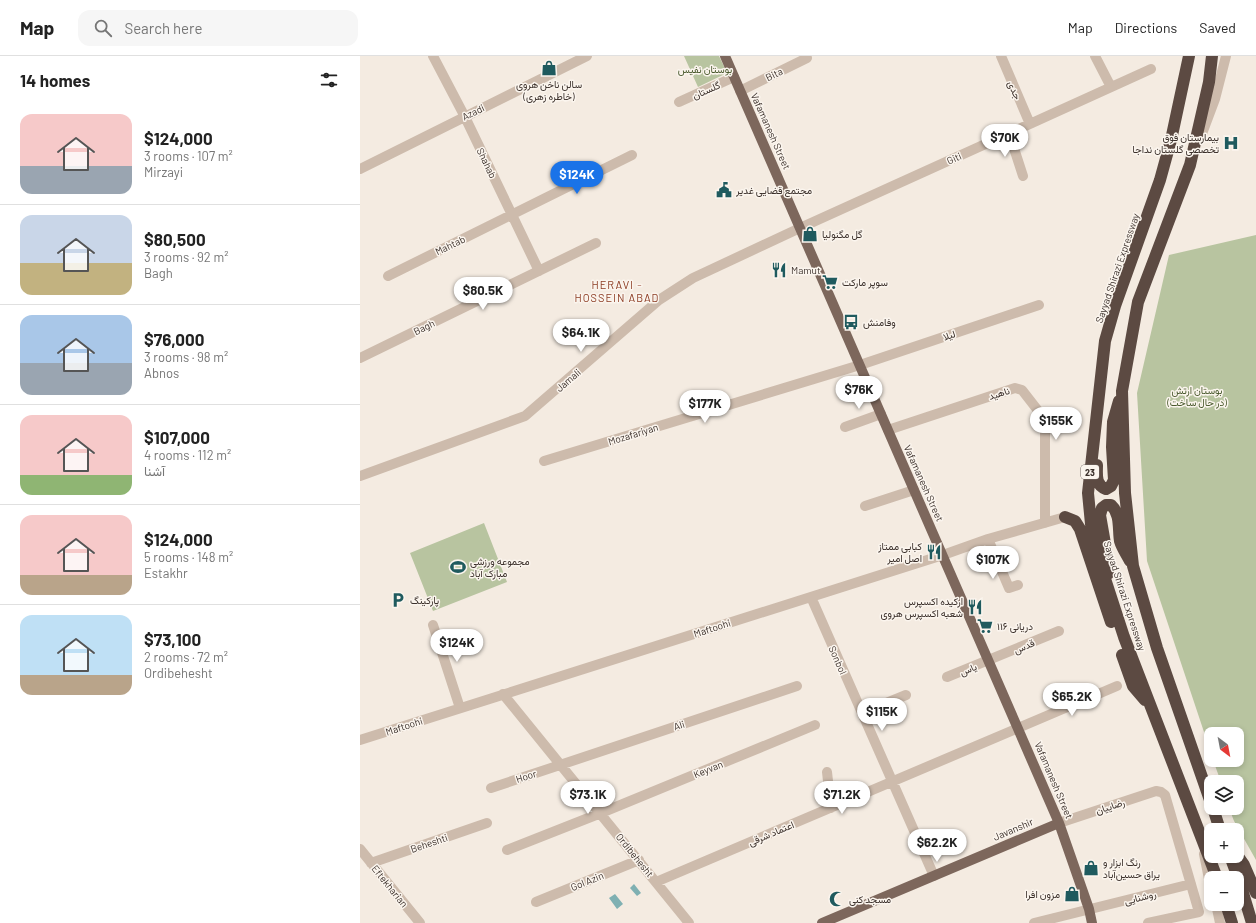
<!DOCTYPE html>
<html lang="en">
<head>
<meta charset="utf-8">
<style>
  body { margin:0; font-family:Barlow,Vazirmatn,sans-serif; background:#f6f6f6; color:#222; height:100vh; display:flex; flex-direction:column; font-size:15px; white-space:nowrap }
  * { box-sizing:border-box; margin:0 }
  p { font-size:13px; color:#767676 }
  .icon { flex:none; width:22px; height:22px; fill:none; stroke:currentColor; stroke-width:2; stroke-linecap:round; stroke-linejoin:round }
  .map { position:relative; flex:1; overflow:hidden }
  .sheet { display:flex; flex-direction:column; background:#fff; width:360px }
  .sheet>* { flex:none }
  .needle { width:26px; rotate:148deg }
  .controls { position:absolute; left:844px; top:671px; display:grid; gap:8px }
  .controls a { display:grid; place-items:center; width:40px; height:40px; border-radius:8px; background:#fff; box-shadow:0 2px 6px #0003; font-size:20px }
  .price { position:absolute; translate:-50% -34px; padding:0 9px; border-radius:14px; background:#fff; color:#222; font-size:13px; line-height:26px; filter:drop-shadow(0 1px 2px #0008) }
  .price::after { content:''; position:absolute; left:50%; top:24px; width:12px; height:9px; margin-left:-6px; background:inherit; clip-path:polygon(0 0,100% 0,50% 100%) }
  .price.active { background:#1a73e8; color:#fff }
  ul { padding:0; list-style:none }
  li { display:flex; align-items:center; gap:12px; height:100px; padding:0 20px }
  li+li { border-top:1px solid #e0e0e0 }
  li span { display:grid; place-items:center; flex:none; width:112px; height:80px; border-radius:12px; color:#555 }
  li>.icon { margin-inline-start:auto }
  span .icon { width:48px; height:48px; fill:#fffc; stroke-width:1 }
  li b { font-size:17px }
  h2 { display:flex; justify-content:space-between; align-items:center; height:48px; padding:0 20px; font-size:17px }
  header { display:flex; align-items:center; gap:24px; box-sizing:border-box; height:56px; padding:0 20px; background:#fff; border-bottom:1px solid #e0e0e0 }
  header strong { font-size:19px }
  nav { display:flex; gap:22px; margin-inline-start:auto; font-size:14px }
  .search { width:280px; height:36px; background:#f6f6f6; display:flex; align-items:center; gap:10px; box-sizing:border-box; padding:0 14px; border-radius:12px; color:#767676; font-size:15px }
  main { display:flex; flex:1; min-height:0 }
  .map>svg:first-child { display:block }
  .green { fill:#b8c4a0 }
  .water { fill:#7fb0b2 }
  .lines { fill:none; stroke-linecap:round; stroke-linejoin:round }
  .minor { stroke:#cdbbac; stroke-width:10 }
  .major { stroke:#7d675c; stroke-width:10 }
  .highway { stroke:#5c4a42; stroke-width:12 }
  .labels { text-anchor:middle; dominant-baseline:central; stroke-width:3; stroke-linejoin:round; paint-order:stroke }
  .shield { fill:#fbf5ee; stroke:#756b66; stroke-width:1 }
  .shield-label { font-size:9px; font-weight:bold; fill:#3b302b }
  .park-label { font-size:10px; fill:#4a5a2e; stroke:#fbf5ee }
  .street-label { font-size:10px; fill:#3b302b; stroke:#fbf5ee }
  .poi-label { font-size:10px; fill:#3b302b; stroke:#fbf5ee; text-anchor:start }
  .neighbourhood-label { font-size:11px; letter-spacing:1px; fill:#8c3b22; stroke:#fbf5ee }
</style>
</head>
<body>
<header>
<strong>Map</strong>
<div class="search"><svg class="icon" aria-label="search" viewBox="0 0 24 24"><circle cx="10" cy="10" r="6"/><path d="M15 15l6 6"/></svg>Search here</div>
<nav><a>Map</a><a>Directions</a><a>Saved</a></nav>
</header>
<main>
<section class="sheet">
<h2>14 homes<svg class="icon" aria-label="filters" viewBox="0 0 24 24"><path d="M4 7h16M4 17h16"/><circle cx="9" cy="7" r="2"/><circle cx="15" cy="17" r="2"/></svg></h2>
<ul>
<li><span style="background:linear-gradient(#f6c9c9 65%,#9aa5b1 0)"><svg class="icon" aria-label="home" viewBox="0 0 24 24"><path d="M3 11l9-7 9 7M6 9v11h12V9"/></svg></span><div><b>$124,000</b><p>3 rooms · 107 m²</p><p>Mirzayi</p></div></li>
<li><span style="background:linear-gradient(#c9d6e8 60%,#c2b280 0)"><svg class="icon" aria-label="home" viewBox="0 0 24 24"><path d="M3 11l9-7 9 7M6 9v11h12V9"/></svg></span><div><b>$80,500</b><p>3 rooms · 92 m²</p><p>Bagh</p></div></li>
<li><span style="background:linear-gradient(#a9c7e8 60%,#9aa5b1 0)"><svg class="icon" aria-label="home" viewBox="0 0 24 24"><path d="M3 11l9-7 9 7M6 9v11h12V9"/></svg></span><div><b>$76,000</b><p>3 rooms · 98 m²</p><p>Abnos</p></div></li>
<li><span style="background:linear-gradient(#f6c9c9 75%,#8fb573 0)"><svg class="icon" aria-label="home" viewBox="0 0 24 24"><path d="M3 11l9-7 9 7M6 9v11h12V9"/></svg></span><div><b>$107,000</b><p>4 rooms · 112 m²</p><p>آشنا</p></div></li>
<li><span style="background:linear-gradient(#f6c9c9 75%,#b9a48a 0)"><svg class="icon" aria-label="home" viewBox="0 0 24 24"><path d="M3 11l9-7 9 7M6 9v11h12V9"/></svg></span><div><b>$124,000</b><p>5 rooms · 148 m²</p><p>Estakhr</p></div></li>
<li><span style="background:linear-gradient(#bfe0f5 75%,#b9a48a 0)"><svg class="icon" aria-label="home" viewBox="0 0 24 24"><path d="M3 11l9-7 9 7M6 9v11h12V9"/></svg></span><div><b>$73,100</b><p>2 rooms · 72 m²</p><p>Ordibehesht</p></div></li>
</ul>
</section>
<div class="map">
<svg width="896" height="867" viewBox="0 0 896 867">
  <rect width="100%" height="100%" fill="#f4ebe1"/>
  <path class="green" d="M324,0H359L367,17L338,31Z
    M896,179V804L874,765L869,752H877V726H861L853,704H877V678H851V697L787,505L777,337L809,199Z
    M124,467L147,526L73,555L50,497Z"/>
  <path class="water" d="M274,828L281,837L277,840L270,832Z
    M255,838L263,848L257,853L249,842Z"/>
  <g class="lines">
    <path class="minor" d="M73,0L105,61L179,215
      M641,0L670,68
      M735,0L751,31
      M380,35L447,2
      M319,46L374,21
      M649,77L663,120
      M840,83L855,43L866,0
      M0,113L227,0
      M28,220L272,99
      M0,302L236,187
      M485,371L521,358
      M528,374L655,332L662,334L683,361L685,366V467
      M184,405L500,309L679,249
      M0,420L165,360L299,244L333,222L440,172L791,13
      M505,450L554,434
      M628,483L649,532L658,529
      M451,541L574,820
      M73,569L100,652
      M587,621L699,575
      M143,638L329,867
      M502,657L546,639
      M0,684L583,499L628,483L705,461
      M467,716L471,752
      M131,732L437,630
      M699,767L796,735L801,736L805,739L839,856L788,867
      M0,793L60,867
      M147,794L241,757L455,669
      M844,798L851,833
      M11,807L127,767
      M296,826L757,630
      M176,846L279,804
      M856,848L860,867
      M674,867L831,828"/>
    <path class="major" d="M365,0L699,767L729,853L732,867
      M462,867L699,767"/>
    <path class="highway" d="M829,0L811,84L800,124L755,250L745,285L728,437L731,468L737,498L764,581L857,822
      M737,409C737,419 735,429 746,433L751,430L754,424L752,391L753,366L759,345
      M705,461L715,465L720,473L751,566
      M748,518L747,499L740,459L742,452L746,449H751C761,458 758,474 760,485C762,492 767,499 770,505
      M762,599L773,630L785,644
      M851,747L797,592L773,510L765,437L762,335L778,246L830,109L849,26L852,0
      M853,752L860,774
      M877,799L884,809L896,837
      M870,800L880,827L892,867
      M866,848L872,867"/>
  </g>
  <defs>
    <symbol id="shop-bare" viewBox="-9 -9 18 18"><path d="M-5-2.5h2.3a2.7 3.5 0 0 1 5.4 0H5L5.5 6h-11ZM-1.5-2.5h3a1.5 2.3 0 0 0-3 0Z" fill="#1f5a5e" stroke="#fbf5ee" stroke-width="2.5" paint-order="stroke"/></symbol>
    <symbol id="hospital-bare" viewBox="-9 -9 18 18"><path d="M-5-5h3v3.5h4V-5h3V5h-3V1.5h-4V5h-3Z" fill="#1f5a5e" stroke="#fbf5ee" stroke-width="2.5" paint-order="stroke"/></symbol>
    <symbol id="civic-bare" viewBox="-9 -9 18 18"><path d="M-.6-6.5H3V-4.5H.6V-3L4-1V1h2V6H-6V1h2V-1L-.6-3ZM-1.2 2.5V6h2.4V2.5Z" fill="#1f5a5e" stroke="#fbf5ee" stroke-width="2.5" paint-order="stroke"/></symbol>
    <symbol id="restaurant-bare" viewBox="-9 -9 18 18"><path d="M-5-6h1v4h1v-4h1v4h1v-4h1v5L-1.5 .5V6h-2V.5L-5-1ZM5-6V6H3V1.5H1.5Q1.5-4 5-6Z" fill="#1f5a5e" stroke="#fbf5ee" stroke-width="2.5" paint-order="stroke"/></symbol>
    <symbol id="supermarket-bare" viewBox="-9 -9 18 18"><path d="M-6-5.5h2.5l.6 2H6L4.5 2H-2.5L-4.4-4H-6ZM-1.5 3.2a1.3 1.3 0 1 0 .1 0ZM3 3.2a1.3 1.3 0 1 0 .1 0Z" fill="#1f5a5e" stroke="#fbf5ee" stroke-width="2.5" paint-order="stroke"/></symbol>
    <symbol id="bus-bare" viewBox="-9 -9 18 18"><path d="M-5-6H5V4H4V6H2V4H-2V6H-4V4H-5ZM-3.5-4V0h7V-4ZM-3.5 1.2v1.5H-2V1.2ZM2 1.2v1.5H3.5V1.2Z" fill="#1f5a5e" stroke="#fbf5ee" stroke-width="2.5" paint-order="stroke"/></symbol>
    <symbol id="stadium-bare" viewBox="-9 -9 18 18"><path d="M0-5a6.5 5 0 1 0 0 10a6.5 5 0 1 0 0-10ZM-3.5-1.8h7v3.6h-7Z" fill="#1f5a5e" stroke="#fbf5ee" stroke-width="2.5" paint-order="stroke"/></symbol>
    <symbol id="parking-bare" viewBox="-9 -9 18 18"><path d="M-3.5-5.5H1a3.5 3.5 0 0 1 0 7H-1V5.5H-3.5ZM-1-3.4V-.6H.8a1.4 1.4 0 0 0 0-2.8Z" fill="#1f5a5e" stroke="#fbf5ee" stroke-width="2.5" paint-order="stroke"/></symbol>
    <symbol id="mosque-bare" viewBox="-9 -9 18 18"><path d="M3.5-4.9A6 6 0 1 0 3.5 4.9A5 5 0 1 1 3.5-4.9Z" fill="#1f5a5e" stroke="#fbf5ee" stroke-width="2.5" paint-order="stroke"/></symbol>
  </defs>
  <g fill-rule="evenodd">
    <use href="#shop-bare" x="178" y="1" width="22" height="22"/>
    <use href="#hospital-bare" x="860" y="76" width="22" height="22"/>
    <use href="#civic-bare" x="353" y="123" width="22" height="22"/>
    <use href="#shop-bare" x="439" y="167" width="22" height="22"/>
    <use href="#restaurant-bare" x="408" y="203" width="22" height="22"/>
    <use href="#supermarket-bare" x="459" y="215" width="22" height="22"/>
    <use href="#bus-bare" x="480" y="255" width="22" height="22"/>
    <use href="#restaurant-bare" x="563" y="485" width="22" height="22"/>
    <use href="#stadium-bare" x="87" y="500" width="22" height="22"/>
    <use href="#parking-bare" x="27" y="533" width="22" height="22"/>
    <use href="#restaurant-bare" x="604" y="540" width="22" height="22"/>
    <use href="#supermarket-bare" x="614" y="559" width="22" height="22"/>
    <use href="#shop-bare" x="720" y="801" width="22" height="22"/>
    <use href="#shop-bare" x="701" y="827" width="22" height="22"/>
    <use href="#mosque-bare" x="466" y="832" width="22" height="22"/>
  </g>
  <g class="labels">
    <rect class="shield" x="721" y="409" width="18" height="14" rx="3"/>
    <g class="shield-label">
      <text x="730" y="416">23</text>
    </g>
    <g class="park-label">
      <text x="345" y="13">بوستان نفیس</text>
      <text x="837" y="334">بوستان ارتش<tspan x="837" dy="12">(در حال ساخت)</tspan></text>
    </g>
    <g class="street-label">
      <text transform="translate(414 18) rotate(-26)">Bita</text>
      <text transform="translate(346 34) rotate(-24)">گلستان</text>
      <text transform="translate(655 34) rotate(67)">جدی</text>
      <text transform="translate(113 56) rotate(-26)">Azadi</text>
      <text transform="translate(411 75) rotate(66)">Vafamanesh Street</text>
      <text transform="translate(594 102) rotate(-24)">Giti</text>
      <text transform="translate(127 107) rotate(64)">Shahab</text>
      <text transform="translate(90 189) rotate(-26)">Mahtab</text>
      <text transform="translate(757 212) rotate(-71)">Sayyad Shirazi Expressway</text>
      <text transform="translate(64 271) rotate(-26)">Bagh</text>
      <text transform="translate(589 279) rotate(-19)">لیلا</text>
      <text transform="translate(208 324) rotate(-41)">Jamali</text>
      <text transform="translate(639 337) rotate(-18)">ناهید</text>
      <text transform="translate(273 378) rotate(-17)">Mozafariyan</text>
      <text transform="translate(564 427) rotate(66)">Vafamanesh Street</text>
      <text transform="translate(765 540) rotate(72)">Sayyad Shirazi Expressway</text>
      <text transform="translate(352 572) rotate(-18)">Maftoohi</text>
      <text transform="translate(664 590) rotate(-23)">قدس</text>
      <text transform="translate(478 604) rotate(66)">Sonbol</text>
      <text transform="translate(608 613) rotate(-23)">یاس</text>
      <text transform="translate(319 669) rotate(-18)">Ali</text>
      <text transform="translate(44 670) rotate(-18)">Maftoohi</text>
      <text transform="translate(348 713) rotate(-22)">Keyvan</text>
      <text transform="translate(166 720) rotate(-18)">Hoor</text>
      <text transform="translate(694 724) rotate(67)">Vafamanesh Street</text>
      <text transform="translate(750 750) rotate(-18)">رضاییان</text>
      <text transform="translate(653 773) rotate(-23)">Javanshir</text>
      <text transform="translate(411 777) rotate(-23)">اعتماد شرقی</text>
      <text transform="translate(69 787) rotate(-19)">Beheshti</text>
      <text transform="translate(275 799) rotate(51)">Ordibehesht</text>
      <text transform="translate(227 825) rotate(-22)">Gol Azin</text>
      <text transform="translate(30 830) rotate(51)">Eftekharian</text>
      <text transform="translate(780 841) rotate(-14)">روشنایی</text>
    </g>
    <g class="poi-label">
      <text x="189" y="28" text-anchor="middle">سالن ناخن هروی<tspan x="189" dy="12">(خاطره زهری)</tspan></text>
      <text x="859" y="81" text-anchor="end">بیمارستان فوق<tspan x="859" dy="12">تخصصی گلستان نداجا</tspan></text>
      <text x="376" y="134">مجتمع قضایی غدیر</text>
      <text x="462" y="178">گل مگنولیا</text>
      <text x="431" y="214">Mamut</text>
      <text x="482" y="226">سوپر مارکت</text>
      <text x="503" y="266">وفامنش</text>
      <text x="562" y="490" text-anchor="end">کبابی ممتاز<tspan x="562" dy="12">اصل امیر</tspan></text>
      <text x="110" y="505">مجموعه ورزشی<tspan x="110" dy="12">مبارک آباد</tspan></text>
      <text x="50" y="544">پارکینگ</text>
      <text x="603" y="545" text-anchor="end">ارکیده اکسپرس<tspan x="603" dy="12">شعبه اکسپرس هروی</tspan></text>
      <text x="637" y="570">دریانی ١١۶</text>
      <text x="743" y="806">رنگ ابزار و<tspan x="743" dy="12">یراق حسین‌آباد</tspan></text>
      <text x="700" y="838" text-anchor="end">مزون افرا</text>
      <text x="489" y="843">مسجد کنی</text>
    </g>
    <g class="neighbourhood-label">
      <text x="257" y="228">HERAVI -<tspan x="257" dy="13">HOSSEIN ABAD</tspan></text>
    </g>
  </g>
</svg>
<div class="controls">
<a><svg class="needle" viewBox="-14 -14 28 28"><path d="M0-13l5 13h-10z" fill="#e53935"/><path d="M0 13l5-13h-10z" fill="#767676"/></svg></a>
<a><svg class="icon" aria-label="layers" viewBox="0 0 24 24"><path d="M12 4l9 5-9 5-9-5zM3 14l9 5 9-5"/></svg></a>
<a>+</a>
<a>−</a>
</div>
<b class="price" style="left:645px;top:102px">$70K</b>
<b class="price active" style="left:217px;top:139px">$124K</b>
<b class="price" style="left:123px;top:255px">$80.5K</b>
<b class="price" style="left:221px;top:297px">$64.1K</b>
<b class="price" style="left:499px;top:354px">$76K</b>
<b class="price" style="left:345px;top:368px">$177K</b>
<b class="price" style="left:696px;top:385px">$155K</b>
<b class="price" style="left:633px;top:524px">$107K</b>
<b class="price" style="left:97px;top:607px">$124K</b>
<b class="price" style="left:712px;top:661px">$65.2K</b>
<b class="price" style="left:522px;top:676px">$115K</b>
<b class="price" style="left:228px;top:759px">$73.1K</b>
<b class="price" style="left:482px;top:759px">$71.2K</b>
<b class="price" style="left:577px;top:807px">$62.2K</b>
</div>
</main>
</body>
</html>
